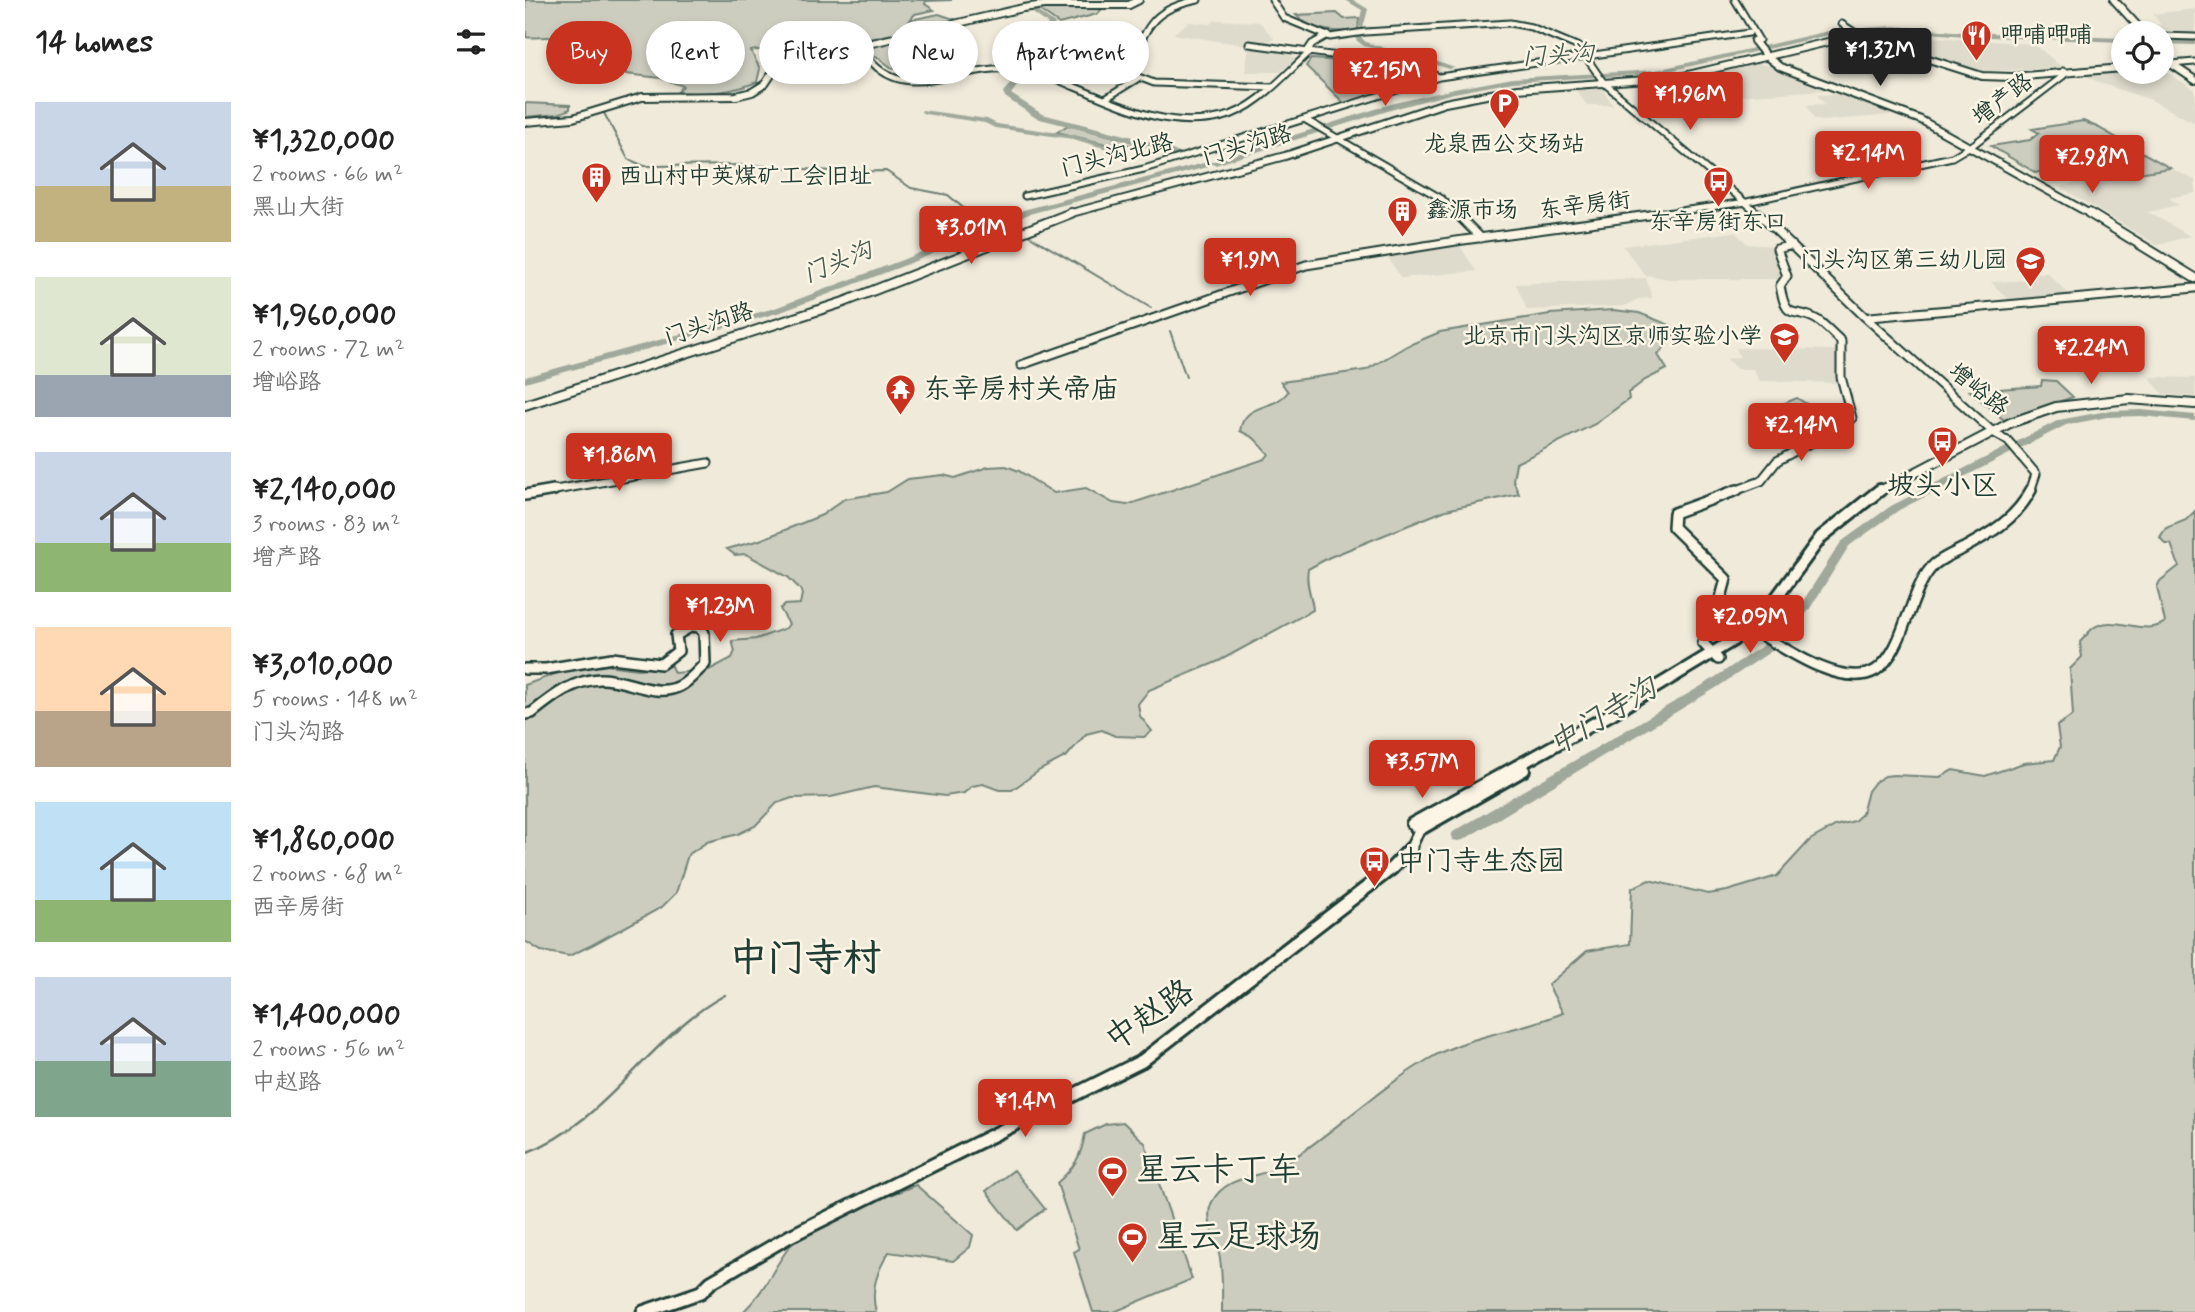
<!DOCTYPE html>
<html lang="en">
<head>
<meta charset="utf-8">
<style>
  body { margin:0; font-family:Mynerve,"LXGW WenKai TC",sans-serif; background:#f6f6f6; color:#222; height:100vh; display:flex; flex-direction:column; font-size:26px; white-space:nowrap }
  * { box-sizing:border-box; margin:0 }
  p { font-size:23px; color:#767676 }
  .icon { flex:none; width:38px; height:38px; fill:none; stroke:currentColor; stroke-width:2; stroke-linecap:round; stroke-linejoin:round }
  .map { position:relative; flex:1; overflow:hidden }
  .panel { display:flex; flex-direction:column; background:#fff; width:525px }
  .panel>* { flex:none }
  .hud { position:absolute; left:21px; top:21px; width:665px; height:63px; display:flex; gap:14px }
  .fabs { position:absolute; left:1586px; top:21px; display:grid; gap:14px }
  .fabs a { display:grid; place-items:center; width:63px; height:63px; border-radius:50%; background:#fff; box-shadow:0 4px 10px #0003; font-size:35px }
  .price { position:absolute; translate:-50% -60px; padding:0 16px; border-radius:7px; background:#c8321e; color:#fff; font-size:23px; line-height:46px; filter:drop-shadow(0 2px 4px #0008) }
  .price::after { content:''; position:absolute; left:50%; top:42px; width:21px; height:16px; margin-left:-10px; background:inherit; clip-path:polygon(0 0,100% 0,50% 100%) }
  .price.selected { background:#222; color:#fff }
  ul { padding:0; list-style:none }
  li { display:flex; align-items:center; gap:21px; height:175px; padding:0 35px }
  li span { display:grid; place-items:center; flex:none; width:196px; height:140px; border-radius:0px; color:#555 }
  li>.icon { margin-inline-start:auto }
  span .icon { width:84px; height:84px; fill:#fffc; stroke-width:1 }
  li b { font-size:30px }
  h2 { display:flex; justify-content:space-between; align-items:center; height:84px; padding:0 35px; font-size:30px }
  .chip { padding:0 24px; border-radius:32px; background:#fff; box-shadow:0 4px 10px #0003; font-size:24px; line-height:63px }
  .chip.selected { background:#c8321e; color:#fff }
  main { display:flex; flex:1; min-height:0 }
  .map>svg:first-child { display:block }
  .built { fill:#dedbcc }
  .green { fill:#cccdbf; stroke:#76857a; stroke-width:2 }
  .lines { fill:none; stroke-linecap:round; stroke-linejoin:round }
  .stream-far1 { stroke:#6c7d71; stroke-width:2 }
  .stream { stroke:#6c7d71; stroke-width:2.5 }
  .river { fill:#9fa89a; fill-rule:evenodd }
  .minor-far3-casing { stroke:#1f3d34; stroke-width:9 }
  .minor-far2-casing { stroke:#1f3d34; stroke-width:11 }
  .minor-far1-casing { stroke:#1f3d34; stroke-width:14 }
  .minor-casing { stroke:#1f3d34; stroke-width:17 }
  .major-far2-casing { stroke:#1f3d34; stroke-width:10 }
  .major-far1-casing { stroke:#1f3d34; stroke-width:12 }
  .major-casing { stroke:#1f3d34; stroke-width:16 }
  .minor-far3 { stroke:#fcf5e5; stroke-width:5 }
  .minor-far2 { stroke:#fcf5e5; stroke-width:7 }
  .minor-far1 { stroke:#fcf5e5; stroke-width:9 }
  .minor { stroke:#fcf5e5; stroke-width:11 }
  .major-far2 { stroke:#fcf5e5; stroke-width:6 }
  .major-far1 { stroke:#fcf5e5; stroke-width:8 }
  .major { stroke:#fcf5e5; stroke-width:10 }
  .labels { text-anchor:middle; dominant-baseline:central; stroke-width:5; stroke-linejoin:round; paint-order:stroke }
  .far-poi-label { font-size:23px; fill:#1f3d34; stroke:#fcf5e5; text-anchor:start }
  .far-street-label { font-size:23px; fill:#1f3d34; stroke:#fcf5e5 }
  .far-water-label { font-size:24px; font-style:italic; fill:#455d53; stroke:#fcf5e5 }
  .poi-label { font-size:28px; fill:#1f3d34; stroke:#fcf5e5; text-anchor:start }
  .water-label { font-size:30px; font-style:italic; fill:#455d53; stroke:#fcf5e5 }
  .near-street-label { font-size:33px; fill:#1f3d34; stroke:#fcf5e5 }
  .near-poi-label { font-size:33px; fill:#1f3d34; stroke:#fcf5e5; text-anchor:start }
  .near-quarter-label { font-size:38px; font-weight:bold; fill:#1f3d34; stroke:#fcf5e5 }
</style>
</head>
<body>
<main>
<section class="panel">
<h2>14 homes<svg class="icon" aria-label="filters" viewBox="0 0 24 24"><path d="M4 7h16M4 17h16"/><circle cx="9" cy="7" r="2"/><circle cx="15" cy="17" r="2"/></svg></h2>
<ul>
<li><span style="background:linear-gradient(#c9d6e8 60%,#c2b280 0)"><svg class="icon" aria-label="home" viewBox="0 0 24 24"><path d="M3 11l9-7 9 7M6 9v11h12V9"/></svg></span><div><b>¥1,320,000</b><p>2 rooms · 66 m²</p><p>黑山大街</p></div></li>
<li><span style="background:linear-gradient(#dfe7d0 70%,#9aa5b1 0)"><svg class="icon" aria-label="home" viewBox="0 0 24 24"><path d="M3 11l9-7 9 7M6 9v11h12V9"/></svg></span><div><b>¥1,960,000</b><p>2 rooms · 72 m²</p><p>增峪路</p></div></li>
<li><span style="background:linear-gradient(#c9d6e8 65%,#8fb573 0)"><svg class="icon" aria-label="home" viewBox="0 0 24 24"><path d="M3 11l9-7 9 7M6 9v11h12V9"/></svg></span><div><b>¥2,140,000</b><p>3 rooms · 83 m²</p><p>增产路</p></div></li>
<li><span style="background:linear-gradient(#ffd9b3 60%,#b9a48a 0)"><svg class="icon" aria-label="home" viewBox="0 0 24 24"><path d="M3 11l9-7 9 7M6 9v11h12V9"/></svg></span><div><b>¥3,010,000</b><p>5 rooms · 148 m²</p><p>门头沟路</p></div></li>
<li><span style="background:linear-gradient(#bfe0f5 70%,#8fb573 0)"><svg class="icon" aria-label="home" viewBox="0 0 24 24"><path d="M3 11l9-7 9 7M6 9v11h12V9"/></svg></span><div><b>¥1,860,000</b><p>2 rooms · 68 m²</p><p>西辛房街</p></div></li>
<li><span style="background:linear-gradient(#c9d6e8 60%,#7fa58c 0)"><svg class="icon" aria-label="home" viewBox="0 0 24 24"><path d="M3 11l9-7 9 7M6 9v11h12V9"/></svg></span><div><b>¥1,400,000</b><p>2 rooms · 56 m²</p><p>中赵路</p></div></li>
</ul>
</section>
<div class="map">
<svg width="1670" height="1312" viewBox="0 0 1670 1312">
  <rect width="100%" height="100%" fill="#efeada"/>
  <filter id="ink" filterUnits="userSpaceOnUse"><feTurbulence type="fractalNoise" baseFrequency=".0143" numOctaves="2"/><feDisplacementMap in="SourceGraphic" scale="14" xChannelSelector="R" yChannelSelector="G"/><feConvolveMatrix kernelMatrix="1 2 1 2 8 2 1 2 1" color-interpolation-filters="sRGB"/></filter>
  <g filter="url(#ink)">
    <path class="built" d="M1670,9V35L1628,33L1621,26L1636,25L1628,14Z
      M690,20L734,22L749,38L740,45L724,42L720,45L648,34L664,22L686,24Z
      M1364,34L1509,44L1538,68L1452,71L1365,41L1362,37Z
      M724,47L765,54L771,59L755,72H720Z
      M1231,63L1246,66L1299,90L1199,97L1189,88L1156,92L1141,83Z
      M1636,69L1670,90V123L1626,100L1575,83L1556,73L1598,70L1636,72Z
      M1077,88L1088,105H1062L1050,89Z
      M1312,94L1362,112L1366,115L1297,121L1289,119L1282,105L1300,104L1292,95Z
      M1645,168L1670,180V193L1644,198L1654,205L1623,212L1665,236L1632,245L1535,187L1556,181Z
      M1210,232L1222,244L1246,246L1259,269L1258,279H1144L1120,275L1098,246Z
      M935,246L951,271L876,278L863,257Z
      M1504,273H1522L1545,295L1485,301L1466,282L1506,280Z
      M1121,278L1127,298L1113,299L1100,306L1002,310L991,284Z
      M1211,348L1311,350L1314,383L1234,381L1228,369H1212L1202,359L1215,357Z
      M1624,377L1670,378V397L1638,394Z"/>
    <path class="green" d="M0,0H427L401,1L400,4L409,10L390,14L385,20L414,14L429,19C401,37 353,31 322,44L300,28L292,29L284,38L283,48C248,72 254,45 226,51L235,69L232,82C206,93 181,95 153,92L158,86L136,78L101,74L100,68L64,66C63,51 54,54 44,48C39,46 38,40 31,38C22,35 11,39 1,37Z
      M537,7L578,8L572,14L534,24L511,8Z
      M812,13L819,19L834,18L833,30C812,33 787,32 771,15Z
      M529,29L538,34H558L533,40L523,46L522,58L516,66L503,67L506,62L501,55L519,42Z
      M382,37L434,51L427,57V68L422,74L399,77L374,67L367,68L351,56L324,52Z
      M786,59L816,61L859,93L821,105L781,66Z
      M0,103L45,105V109L33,114L0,117Z
      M1558,121L1574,128L1645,168L1557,182L1531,167L1511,173L1466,146L1505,140L1514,133L1507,129Z
      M543,125L625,146L581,144L532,132Z
      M1088,310L1114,313L1147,326L1150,334L1133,355L1142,369L1120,380L1103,393L1104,399L1070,424L991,463L988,480L994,494L921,510L805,557L783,569C780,585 787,595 788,610L694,661L624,690L613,704L615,716L627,731L619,737L590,736L577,730L561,734L542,756L515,770L487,790H474L458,784L447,786L439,793L420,796L349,787L306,797L267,798L252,803L230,826L213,834L182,842L163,855L151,893L137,907L67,945L44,956L16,951L0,941V685L49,667L80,665L113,669L146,666L149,673L184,670L207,658L210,651L207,641L231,639L261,628L264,624L255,609L259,605L275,604L277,594L275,589L263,577L221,554L210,555L202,549L235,540L297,515L319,499L362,492L383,479L418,475L430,478L463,467L481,466L494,471L529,493L561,488L588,503L602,505L740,459L744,454L729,438L715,431C719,402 749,411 763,392L756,382L841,370L882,346L915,332L1025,314Z
      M1517,380L1531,381L1548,397L1479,420L1445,391L1516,386Z
      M1272,398L1285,406L1256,416L1264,422L1252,427L1233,414Z
      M1670,511V1312H697C697,1294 698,1277 695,1259C693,1242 678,1219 687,1202C702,1173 737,1179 760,1164C809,1132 853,1089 902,1060C943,1035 994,1031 1038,1013L1023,985L1062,951L1105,944L1107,888L1124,880L1183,894L1202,891L1252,876L1285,840L1310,826L1329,821L1337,814L1343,791L1350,782L1360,776L1369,775L1415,777L1428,770L1460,776L1499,763L1529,760L1535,747L1532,726L1548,715L1545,669L1557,657L1555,642C1559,638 1563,633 1567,629C1588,612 1619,638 1640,622L1632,587L1635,581L1654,566L1646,544H1640L1635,537L1641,528L1661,520Z
      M598,1122L620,1143L667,1279L589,1312H568L549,1252L554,1249L532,1183C549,1168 556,1157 560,1134L581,1124Z
      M489,1170L520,1209L492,1230L461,1191Z
      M391,1185L448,1235L445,1247L428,1261L364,1252C352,1271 345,1290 351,1312H218C241,1290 247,1269 265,1246C287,1219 357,1199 391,1185Z"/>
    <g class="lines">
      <path class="stream-far1" d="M78,111L103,159L119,166L229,165L319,172L361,171L386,188L423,195L449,217
        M505,236L626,308
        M645,331L661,377"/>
      <path class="stream" d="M0,1153C82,1123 125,1035 200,995"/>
      <path class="river" d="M820,0H828L843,9L838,28L833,27L837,10Z
        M505,9H509L530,24L515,45L500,56L506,61L494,76L496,81L486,94L517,114L628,142L654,153V157H648L622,146L511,118L480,97L478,92L488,81L486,76L499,61L492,56L511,43L523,24L505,11Z
        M1370,26L1440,32L1598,38V42L1440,36L1370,30L1308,34L1131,74L988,82L929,93L872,108L690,165L683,163L866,104L929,89L988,78L1131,70L1308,30Z
        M832,36H836C840,46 853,44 861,49L858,51L839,46L831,40Z
        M1636,40L1670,41V45L1636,44Z
        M888,55H892L930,68L924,69L888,57Z
        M397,110L462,119L472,124L549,135L580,144L612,145L616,147L612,149L579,148L548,139L470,128L460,123L400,114L396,112Z
        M679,163H682V167L504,214L383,264L256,312L0,383V377L250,308L377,260L498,210Z
        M1616,410L1670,415V421L1616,416L1582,417L1541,425L1374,510L1324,546L1284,610L1248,650L1191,688L938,840L933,841L928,840L926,836L928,832L1183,682L1240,644L1276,604L1316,542L1366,506L1534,420L1582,411Z"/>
      <defs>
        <path id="minor-far3" d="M673,0C626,9 622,27 605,67L608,75L629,83L747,87
          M747,0L759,18L805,37L840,32L985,23L1006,27L1054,47L1079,83L1235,215
          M1210,0L1234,40
          M1317,24L1340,39
          M1636,36L1670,37
          M724,44L888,66L914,77
          M781,53L787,44L803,35
          M299,54L344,59C377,100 424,72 468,69C481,68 497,70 510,72C523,74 537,82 550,87C599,107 643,130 698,117C732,109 760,74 786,51
          M1646,64L1670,62
          M513,72L523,61L526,46C553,27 587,36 618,39
          M580,99L612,79
          M781,120L917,199L933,215
          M500,196L619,169L914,77L1224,33
          M1126,215L1222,202L1427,157L1449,144L1538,76L1541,73L1538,71"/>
        <path id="minor-far2" d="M931,213L956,238
          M1233,213L1340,317L1468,432L1483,441L1511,474L1505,492
          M1345,317L1670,288
          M496,365L781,265L931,241L1139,213
          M19,492L183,463
          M1207,492L1236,481L1252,461L1283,444L1314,432L1327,418L1316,377V341C1309,335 1302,327 1294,321C1269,305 1262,325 1255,286L1262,276L1252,249L1267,245"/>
        <path id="minor-far1" d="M0,495L29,490
          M1224,627C1253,644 1317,691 1351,670C1367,659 1375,637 1381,620C1389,602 1395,577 1410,564C1419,557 1429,553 1439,548C1466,533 1491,519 1506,490
          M1193,659L1178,643L1193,609L1201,579L1148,527L1149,513L1212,490
          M0,669H21L87,658L136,664L153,651L151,635L167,626L174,627L179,633L180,664C172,671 165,681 155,686C130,699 101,678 75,679C48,680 27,697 7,713L0,714
          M885,850L894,830L890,827"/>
        <path id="minor" d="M118,1312L176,1292L186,1282L265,1236L617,1061L867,868L886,848"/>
        <path id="major-far2" d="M1589,0L1619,33
          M1229,41L1241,56L1255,67L1396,120L1567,215
          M1636,53L1646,64L1670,80
          M0,122L48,118L117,97L211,96L227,92L240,84L248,72L274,60L498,8L520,5H604L614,0
          M539,215L760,156L920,103L992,89L1150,78L1307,41L1344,40L1457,76L1487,77L1598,68"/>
        <path id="major-far1" d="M1564,213L1670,278
          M0,405L319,302L546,213
          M1353,492L1485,423L1531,407L1604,399L1670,404"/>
        <path id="major" d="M887,824L1088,713L1207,641L1244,608L1296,537L1355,490
          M894,830L999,770"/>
      </defs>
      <use href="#minor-far3" class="minor-far3-casing"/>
      <use href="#minor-far2" class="minor-far2-casing"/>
      <use href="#minor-far1" class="minor-far1-casing"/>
      <use href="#minor" class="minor-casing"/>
      <use href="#major-far2" class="major-far2-casing"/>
      <use href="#major-far1" class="major-far1-casing"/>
      <use href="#major" class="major-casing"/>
      <use href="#minor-far3" class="minor-far3"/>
      <use href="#minor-far2" class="minor-far2"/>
      <use href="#minor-far1" class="minor-far1"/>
      <use href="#minor" class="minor"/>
      <use href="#major-far2" class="major-far2"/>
      <use href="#major-far1" class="major-far1"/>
      <use href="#major" class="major"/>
    </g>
  </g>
  <defs>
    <symbol id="restaurant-pin" viewBox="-11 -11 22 30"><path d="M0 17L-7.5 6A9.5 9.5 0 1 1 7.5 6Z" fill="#c8321e" stroke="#fcf5e5"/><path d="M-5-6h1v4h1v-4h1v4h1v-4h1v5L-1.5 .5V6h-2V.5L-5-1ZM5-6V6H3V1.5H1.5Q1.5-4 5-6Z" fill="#fff"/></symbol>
    <symbol id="parking-pin" viewBox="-11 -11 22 30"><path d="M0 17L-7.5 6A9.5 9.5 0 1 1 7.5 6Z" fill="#c8321e" stroke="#fcf5e5"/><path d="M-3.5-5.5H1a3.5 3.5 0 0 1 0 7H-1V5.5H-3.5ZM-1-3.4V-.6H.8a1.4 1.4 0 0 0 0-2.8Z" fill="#fff"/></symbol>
    <symbol id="building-pin" viewBox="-11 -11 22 30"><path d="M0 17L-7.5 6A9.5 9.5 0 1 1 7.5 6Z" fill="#c8321e" stroke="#fcf5e5"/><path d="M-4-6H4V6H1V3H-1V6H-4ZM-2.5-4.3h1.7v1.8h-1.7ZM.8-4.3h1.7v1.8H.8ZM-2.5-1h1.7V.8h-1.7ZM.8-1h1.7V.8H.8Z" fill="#fff"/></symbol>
    <symbol id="bus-pin" viewBox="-11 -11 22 30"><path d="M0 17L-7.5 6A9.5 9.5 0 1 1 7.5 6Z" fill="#c8321e" stroke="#fcf5e5"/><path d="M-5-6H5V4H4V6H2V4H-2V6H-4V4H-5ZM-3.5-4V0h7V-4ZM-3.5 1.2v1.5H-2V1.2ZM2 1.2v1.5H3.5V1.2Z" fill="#fff"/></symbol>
    <symbol id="school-pin" viewBox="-11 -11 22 30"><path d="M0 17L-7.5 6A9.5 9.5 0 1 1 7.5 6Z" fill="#c8321e" stroke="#fcf5e5"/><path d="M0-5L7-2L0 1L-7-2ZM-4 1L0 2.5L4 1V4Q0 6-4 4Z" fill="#fff"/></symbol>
    <symbol id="temple-pin" viewBox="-11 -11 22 30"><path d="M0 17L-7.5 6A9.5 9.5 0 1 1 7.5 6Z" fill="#c8321e" stroke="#fcf5e5"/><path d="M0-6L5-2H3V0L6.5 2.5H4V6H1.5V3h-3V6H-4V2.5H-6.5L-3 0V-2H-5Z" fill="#fff"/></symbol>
    <symbol id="stadium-pin" viewBox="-11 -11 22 30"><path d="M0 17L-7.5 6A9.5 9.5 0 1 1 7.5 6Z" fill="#c8321e" stroke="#fcf5e5"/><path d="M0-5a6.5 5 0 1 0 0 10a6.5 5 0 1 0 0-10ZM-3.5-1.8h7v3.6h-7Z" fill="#fff"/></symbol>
  </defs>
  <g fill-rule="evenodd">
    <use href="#restaurant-pin" x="1434" y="18" width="35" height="47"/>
    <use href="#parking-pin" x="962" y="86" width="35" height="47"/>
    <use href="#building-pin" x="54" y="160" width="35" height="47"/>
    <use href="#bus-pin" x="1176" y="164" width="35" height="47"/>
    <use href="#building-pin" x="860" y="194" width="35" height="47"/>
    <use href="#school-pin" x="1488" y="244" width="35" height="47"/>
    <use href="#school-pin" x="1242" y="320" width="35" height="47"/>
    <use href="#temple-pin" x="358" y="372" width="35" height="47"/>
    <use href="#bus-pin" x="1400" y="424" width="35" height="47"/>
    <use href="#bus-pin" x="832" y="844" width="35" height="47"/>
    <use href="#stadium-pin" x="570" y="1154" width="35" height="47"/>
    <use href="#stadium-pin" x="590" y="1220" width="35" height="47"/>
  </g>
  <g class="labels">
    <g class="far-poi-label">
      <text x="1475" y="36">呷哺呷哺</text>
      <text x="979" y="145" text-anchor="middle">龙泉西公交场站</text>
      <text x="94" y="177">西山村中英煤矿工会旧址</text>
      <text x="901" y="211">鑫源市场</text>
      <text x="1193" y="223" text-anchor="middle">东辛房街东口</text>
      <text x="1482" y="261" text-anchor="end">门头沟区第三幼儿园</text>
      <text x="1237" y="337" text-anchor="end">北京市门头沟区京师实验小学</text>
    </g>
    <g class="far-street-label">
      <text transform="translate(1478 100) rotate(-37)">增产路</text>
      <text transform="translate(722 146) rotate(-16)">门头沟路</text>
      <text transform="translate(592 156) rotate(-14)">门头沟北路</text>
      <text transform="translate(1060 206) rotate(-7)">东辛房街</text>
      <text transform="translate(184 325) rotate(-18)">门头沟路</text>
      <text transform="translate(1453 390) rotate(39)">增峪路</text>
    </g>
    <g class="far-water-label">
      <text transform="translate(1033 56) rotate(-3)">门头沟</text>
      <text transform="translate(313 263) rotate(-22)">门头沟</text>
    </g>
    <g class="poi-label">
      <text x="398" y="390">东辛房村关帝庙</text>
      <text x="1418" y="486" text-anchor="middle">坡头小区</text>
      <text x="872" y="862">中门寺生态园</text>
    </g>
    <g class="water-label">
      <text transform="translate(1078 717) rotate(-31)">中门寺沟</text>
    </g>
    <g class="near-street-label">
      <text transform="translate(625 1016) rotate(-34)">中赵路</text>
    </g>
    <g class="near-poi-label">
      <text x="611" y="1171">星云卡丁车</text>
      <text x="631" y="1238">星云足球场</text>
    </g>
    <g class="near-quarter-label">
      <text x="280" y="959">中门寺村</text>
    </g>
  </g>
</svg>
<div class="fabs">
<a><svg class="icon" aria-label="locate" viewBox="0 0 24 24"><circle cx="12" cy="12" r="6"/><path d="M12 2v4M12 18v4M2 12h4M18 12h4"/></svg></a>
</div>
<b class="price selected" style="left:1355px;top:88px">¥1.32M</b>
<b class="price" style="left:860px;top:108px">¥2.15M</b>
<b class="price" style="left:1165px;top:132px">¥1.96M</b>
<b class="price" style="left:1343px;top:191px">¥2.14M</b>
<b class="price" style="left:1567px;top:195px">¥2.98M</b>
<b class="price" style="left:446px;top:266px">¥3.01M</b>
<b class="price" style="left:725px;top:298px">¥1.9M</b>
<b class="price" style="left:1566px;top:386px">¥2.24M</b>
<b class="price" style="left:1276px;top:463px">¥2.14M</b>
<b class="price" style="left:94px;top:493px">¥1.86M</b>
<b class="price" style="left:195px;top:644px">¥1.23M</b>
<b class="price" style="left:1225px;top:655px">¥2.09M</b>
<b class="price" style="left:897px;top:800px">¥3.57M</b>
<b class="price" style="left:500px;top:1139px">¥1.4M</b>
<div class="hud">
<a class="chip selected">Buy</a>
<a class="chip">Rent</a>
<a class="chip">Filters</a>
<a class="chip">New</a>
<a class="chip">Apartment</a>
</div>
</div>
</main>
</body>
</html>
